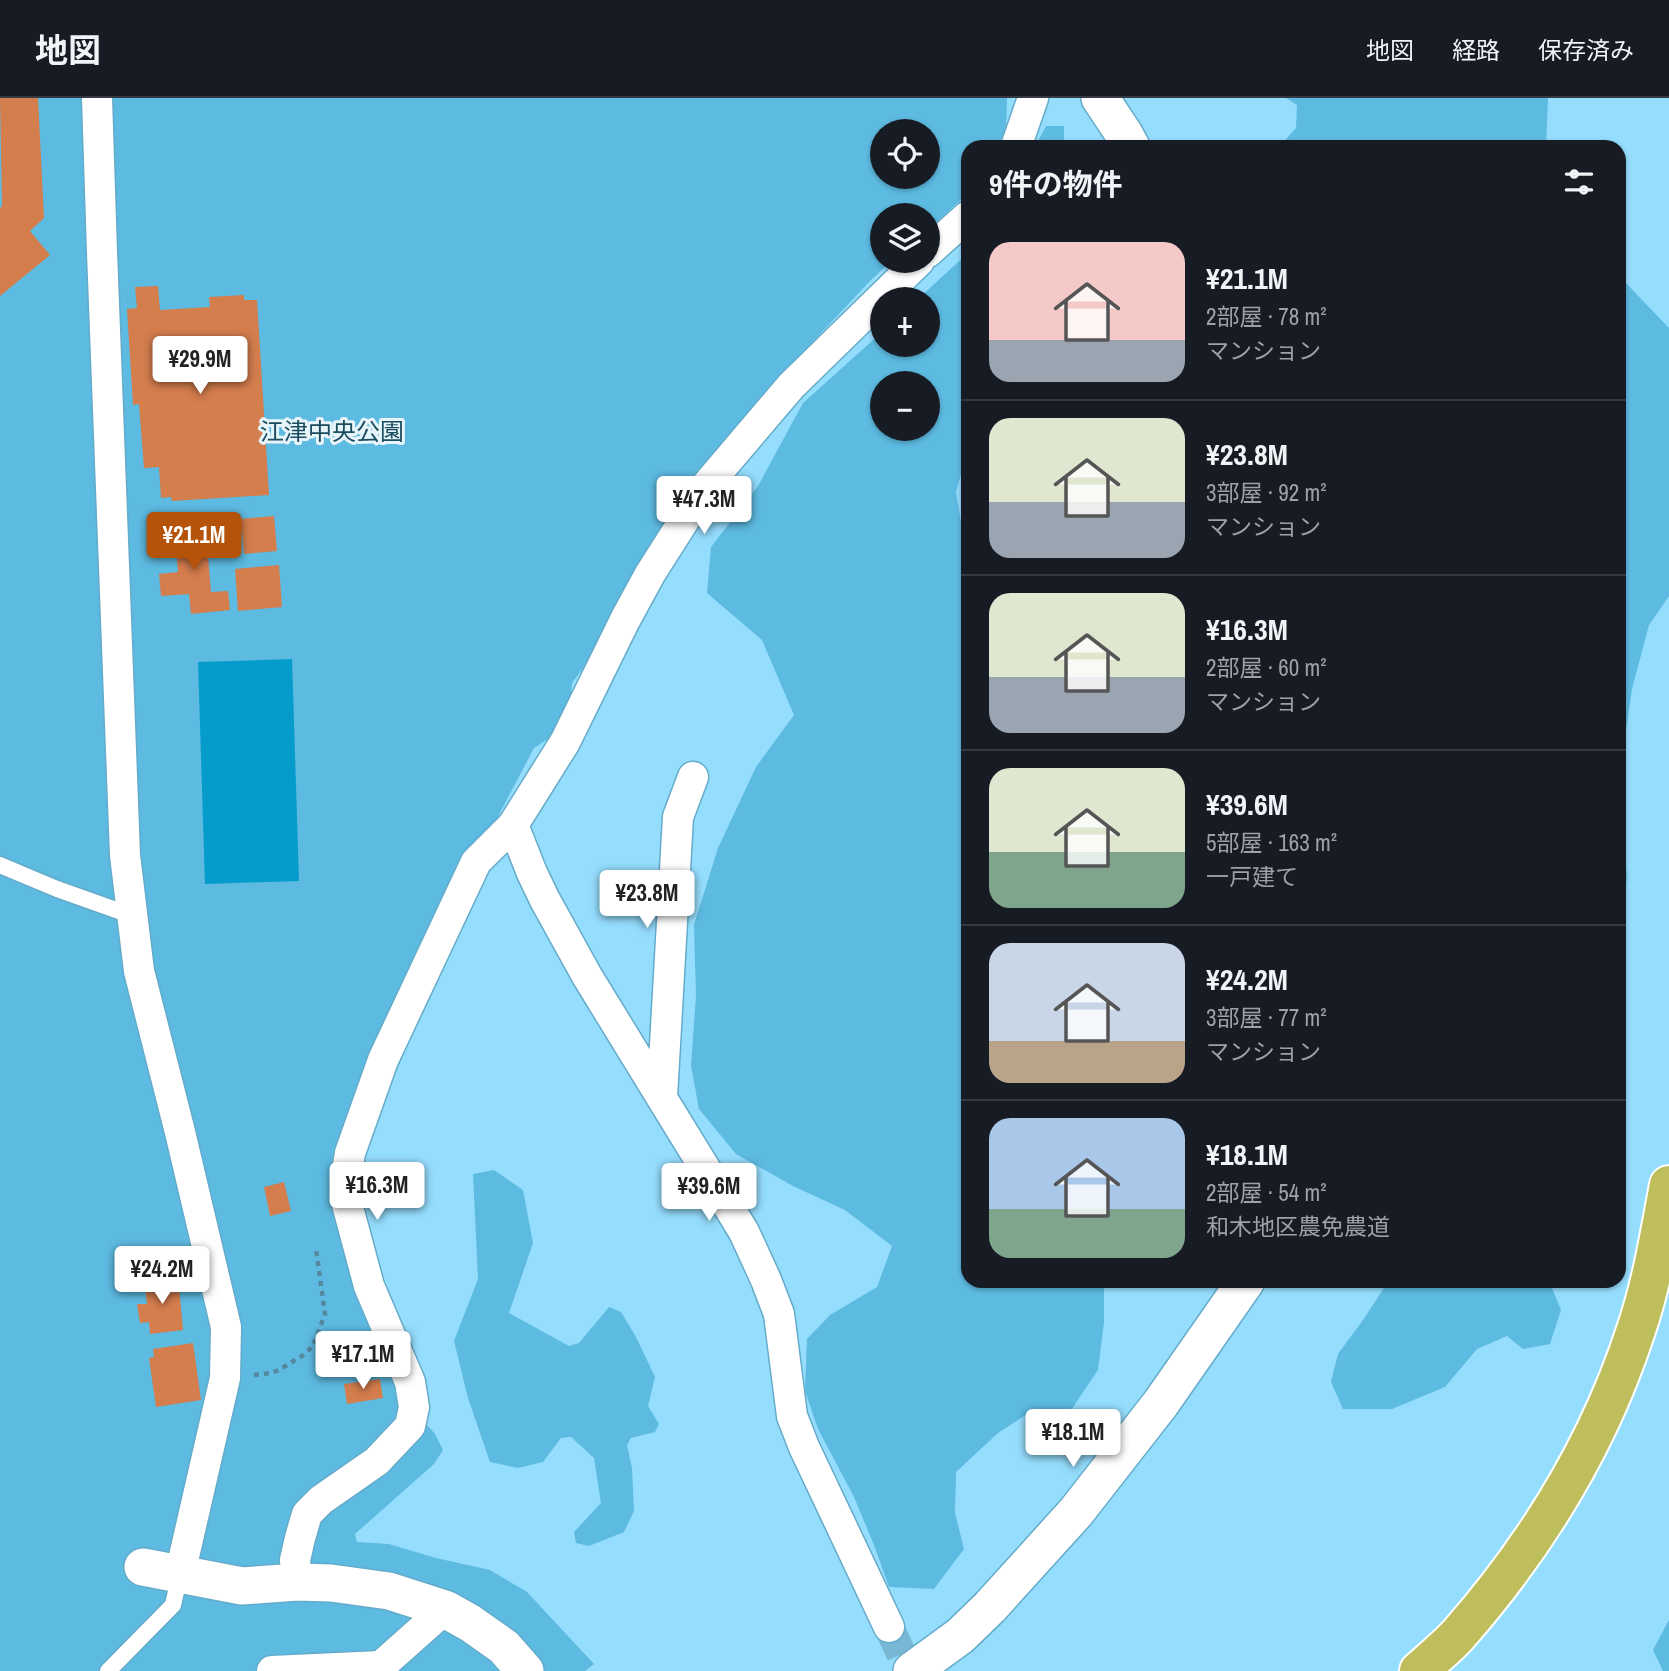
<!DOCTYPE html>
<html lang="ja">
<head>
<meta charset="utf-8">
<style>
  body { margin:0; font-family:"Archivo Narrow","Noto Sans JP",sans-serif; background:#20242c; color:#f1f3f6; height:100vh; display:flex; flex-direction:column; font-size:26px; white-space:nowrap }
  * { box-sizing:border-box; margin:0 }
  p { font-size:23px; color:#9ea1a6 }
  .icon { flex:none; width:38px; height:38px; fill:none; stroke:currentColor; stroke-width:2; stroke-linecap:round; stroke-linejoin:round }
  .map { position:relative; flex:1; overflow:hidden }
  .drawer { position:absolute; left:961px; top:42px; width:665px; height:1148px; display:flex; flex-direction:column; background:#171b24; border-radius:21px; box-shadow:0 2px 5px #0004 }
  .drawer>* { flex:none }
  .fabs { position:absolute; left:870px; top:21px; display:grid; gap:14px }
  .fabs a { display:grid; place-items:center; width:70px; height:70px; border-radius:50%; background:#171b24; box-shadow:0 2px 5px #0004; font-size:35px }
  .price { position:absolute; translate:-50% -60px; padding:0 16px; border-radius:7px; background:#fff; color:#222; font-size:23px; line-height:46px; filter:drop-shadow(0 2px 4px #0008) }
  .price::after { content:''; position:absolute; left:50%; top:42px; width:21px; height:16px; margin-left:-10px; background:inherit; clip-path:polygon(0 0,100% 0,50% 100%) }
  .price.current { background:#b45309; color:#fff }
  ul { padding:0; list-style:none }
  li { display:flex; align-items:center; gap:21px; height:175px; padding:0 28px }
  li+li { border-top:2px solid #363941 }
  li span { display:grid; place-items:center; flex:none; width:196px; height:140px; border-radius:21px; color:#555 }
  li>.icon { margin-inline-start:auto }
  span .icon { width:84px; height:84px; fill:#fffc; stroke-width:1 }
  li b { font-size:30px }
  h2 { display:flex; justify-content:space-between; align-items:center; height:84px; padding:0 28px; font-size:30px }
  header { display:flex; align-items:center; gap:42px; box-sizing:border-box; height:98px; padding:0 35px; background:#171b24; border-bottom:2px solid #363941 }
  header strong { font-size:33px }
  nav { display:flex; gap:38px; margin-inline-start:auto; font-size:24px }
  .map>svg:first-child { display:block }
  .green { fill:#5dbae1; fill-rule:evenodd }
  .water { fill:#059ccb }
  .building { fill:#d47d4d }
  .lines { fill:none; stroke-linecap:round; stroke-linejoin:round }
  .minor-tunnel { stroke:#78b8d4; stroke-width:30; stroke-dasharray:30 15; stroke-linecap:butt }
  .service-casing { stroke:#65abca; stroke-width:19 }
  .minor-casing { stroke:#65abca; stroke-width:33 }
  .tertiary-casing { stroke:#65abca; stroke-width:40 }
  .motorway-casing { stroke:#fff; stroke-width:42 }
  .path { stroke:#53889f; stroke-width:4.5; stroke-dasharray:5 5; stroke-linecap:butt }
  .service { stroke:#fff; stroke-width:16 }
  .minor { stroke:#fff; stroke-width:30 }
  .tertiary { stroke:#fff; stroke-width:37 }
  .motorway { stroke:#bfbe5c; stroke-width:38 }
  .labels { text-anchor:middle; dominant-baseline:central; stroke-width:6; stroke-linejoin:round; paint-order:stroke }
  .park-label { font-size:24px; fill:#1a4c60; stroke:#e7f5fb }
</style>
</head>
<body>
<header>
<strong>地図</strong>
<nav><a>地図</a><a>経路</a><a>保存済み</a></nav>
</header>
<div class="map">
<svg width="1669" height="1573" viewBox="0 0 1669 1573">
  <rect width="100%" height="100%" fill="#95ddfd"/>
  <path class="green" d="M0,0H1007L1006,31L997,49H968V95L928,132V117H882V163H892L872,181L755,305L742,325L657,441L652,443L583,570L572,585L570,609L557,635L534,650L483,747L472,798L362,1052L359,1097L367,1143L427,1296V1327L435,1336L443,1352L434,1366L355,1436L357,1444L389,1446L436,1460L490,1472L527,1494L594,1566L585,1573H0ZM882,33H928V79H882Z
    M1286,0H1548L1546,49H1279L1296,30L1297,7Z
    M1046,28H1064V49H1035Z
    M968,155V352L956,394L968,467V1183H1104V1224L1098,1272L1071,1312L1030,1314L998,1335L956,1374L955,1415L964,1451L934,1491L889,1489L874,1447L854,1399L818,1331L805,1293L807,1241L830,1217L877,1189L892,1148L845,1112L793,1088L736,1056L699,1011L691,968L696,898L694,827L718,750L756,669L794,617L762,542L707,495L711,449L758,388L803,305L882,234V247H928V201H918ZM882,285H928V331H882Z
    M1619,174L1622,181L1669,230V498L1649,527L1632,591L1623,652L1622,727L1627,779L1619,837Z
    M494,1072L523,1092L533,1145L509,1215L569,1248L579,1245L609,1209L621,1214L636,1239L655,1279L648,1308L659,1326L655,1334L631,1340L627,1347L632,1370L634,1413L624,1434L589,1448L576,1445L574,1434L601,1405L594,1360L571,1339L561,1340L543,1364L518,1370L490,1364L468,1300L454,1243L478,1181L473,1076Z
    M1385,1183H1549L1561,1212L1550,1246L1523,1251L1507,1238L1477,1251L1445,1289L1392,1311H1343L1331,1284L1338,1256L1363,1222L1384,1190Z
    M1669,1522V1573H1663L1653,1552Z"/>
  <path class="water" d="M292,561L299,783L205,786L198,564Z"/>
  <path class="building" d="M0,0H38L44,120L30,133L50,157L0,198V110L2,108Z
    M158,188L160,212L210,209L209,199L244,197V202H257L269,397L172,403L171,399L161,400L159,369L144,370L139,306L133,307L127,211L137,210L135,189Z
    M274,418L277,453L244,456L242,434L219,436L218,423Z
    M205,422L211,494L228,493L230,512L191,516L189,496L161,498L159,476L178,474L175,437H182L181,424Z
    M279,467L282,509L238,513L235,471Z
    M284,1084L291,1113L270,1118L264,1089Z
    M178,1178L183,1232L150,1236L149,1224L140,1225L137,1206H147L144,1182Z
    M193,1245L201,1302L156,1309L149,1260L154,1259L153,1251Z
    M380,1281L383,1300L347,1306L344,1286Z"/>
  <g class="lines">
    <path class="minor-tunnel" d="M889,1529L909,1573"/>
    <defs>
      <path id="service" d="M0,767L57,791L133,818
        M108,1573L173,1507L180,1476"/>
      <path id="minor" d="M97,0L102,154L125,757L139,873L180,1034L226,1229L225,1280L180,1476
        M1016,49L1033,0
        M928,154L968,118
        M513,727L532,775L545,802L587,878L744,1134L766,1182L779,1216L792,1318L804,1349L889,1529
        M662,999L678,719L693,679
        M297,1484L295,1462L300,1440L307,1416L321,1402L377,1363L410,1328L414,1309L410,1284L369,1188L346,1102L345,1086L350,1055L383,962L476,764L513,727L565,644L625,522L650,476L706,388L791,288L919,163
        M272,1573L381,1568L445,1511"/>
      <path id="tertiary" d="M1100,0L1124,36L1131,49
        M143,1469L242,1488L297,1484L331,1485L389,1493L445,1511L470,1525L504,1549L525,1573
        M912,1573L960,1538L990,1509L1076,1414L1161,1305L1246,1183"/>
      <path id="motorway" d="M1419,1573C1432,1561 1446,1550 1458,1537C1537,1447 1599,1346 1636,1232C1652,1185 1660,1135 1669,1087"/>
    </defs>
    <use href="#service" class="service-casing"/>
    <use href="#minor" class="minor-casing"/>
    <use href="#tertiary" class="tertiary-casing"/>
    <use href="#motorway" class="motorway-casing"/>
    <path class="path" d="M314,1244L347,1238L359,1241
      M254,1277L271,1275L279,1272L302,1258L313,1248L325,1216L316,1151"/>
    <use href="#service" class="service"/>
    <use href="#minor" class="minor"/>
    <use href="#tertiary" class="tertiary"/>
    <use href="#motorway" class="motorway"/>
  </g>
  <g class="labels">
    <g class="park-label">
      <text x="332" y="333">江津中央公園</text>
    </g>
  </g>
</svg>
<div class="fabs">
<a><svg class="icon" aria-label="locate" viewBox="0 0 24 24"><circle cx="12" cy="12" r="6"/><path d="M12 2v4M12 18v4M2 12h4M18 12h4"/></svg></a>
<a><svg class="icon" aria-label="layers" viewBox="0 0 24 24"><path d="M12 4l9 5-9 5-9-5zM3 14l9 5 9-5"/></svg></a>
<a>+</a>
<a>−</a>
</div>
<b class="price" style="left:200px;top:298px">¥29.9M</b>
<b class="price" style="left:704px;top:438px">¥47.3M</b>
<b class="price current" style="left:194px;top:474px">¥21.1M</b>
<b class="price" style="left:647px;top:832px">¥23.8M</b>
<b class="price" style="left:377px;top:1124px">¥16.3M</b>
<b class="price" style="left:709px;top:1125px">¥39.6M</b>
<b class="price" style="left:162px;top:1208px">¥24.2M</b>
<b class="price" style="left:363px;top:1293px">¥17.1M</b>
<b class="price" style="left:1073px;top:1371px">¥18.1M</b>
<section class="drawer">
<h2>9件の物件<svg class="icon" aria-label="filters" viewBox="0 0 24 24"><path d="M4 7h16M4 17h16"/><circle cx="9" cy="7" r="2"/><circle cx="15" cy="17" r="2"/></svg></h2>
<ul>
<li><span style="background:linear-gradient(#f6c9c9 70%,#9aa5b1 0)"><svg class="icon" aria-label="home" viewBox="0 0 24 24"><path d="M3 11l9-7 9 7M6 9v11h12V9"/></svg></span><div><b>¥21.1M</b><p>2部屋 · 78 m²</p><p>マンション</p></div></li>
<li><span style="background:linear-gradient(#dfe7d0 60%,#9aa5b1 0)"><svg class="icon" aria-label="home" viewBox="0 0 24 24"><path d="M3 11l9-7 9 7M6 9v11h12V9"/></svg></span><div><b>¥23.8M</b><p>3部屋 · 92 m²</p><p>マンション</p></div></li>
<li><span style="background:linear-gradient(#dfe7d0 60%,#9aa5b1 0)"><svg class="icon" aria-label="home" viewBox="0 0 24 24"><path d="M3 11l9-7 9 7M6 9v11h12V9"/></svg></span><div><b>¥16.3M</b><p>2部屋 · 60 m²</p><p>マンション</p></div></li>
<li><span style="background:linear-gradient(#dfe7d0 60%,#7fa58c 0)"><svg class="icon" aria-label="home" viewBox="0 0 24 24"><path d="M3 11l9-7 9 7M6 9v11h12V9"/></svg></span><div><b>¥39.6M</b><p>5部屋 · 163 m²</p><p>一戸建て</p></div></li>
<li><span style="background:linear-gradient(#c9d6e8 70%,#b9a48a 0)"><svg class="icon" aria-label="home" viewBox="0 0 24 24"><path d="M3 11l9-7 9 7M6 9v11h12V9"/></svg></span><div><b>¥24.2M</b><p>3部屋 · 77 m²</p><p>マンション</p></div></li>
<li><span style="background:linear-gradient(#a9c7e8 65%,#7fa58c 0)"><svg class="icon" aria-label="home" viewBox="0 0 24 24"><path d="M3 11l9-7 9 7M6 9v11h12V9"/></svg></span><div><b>¥18.1M</b><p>2部屋 · 54 m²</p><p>和木地区農免農道</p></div></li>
</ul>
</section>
</div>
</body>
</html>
